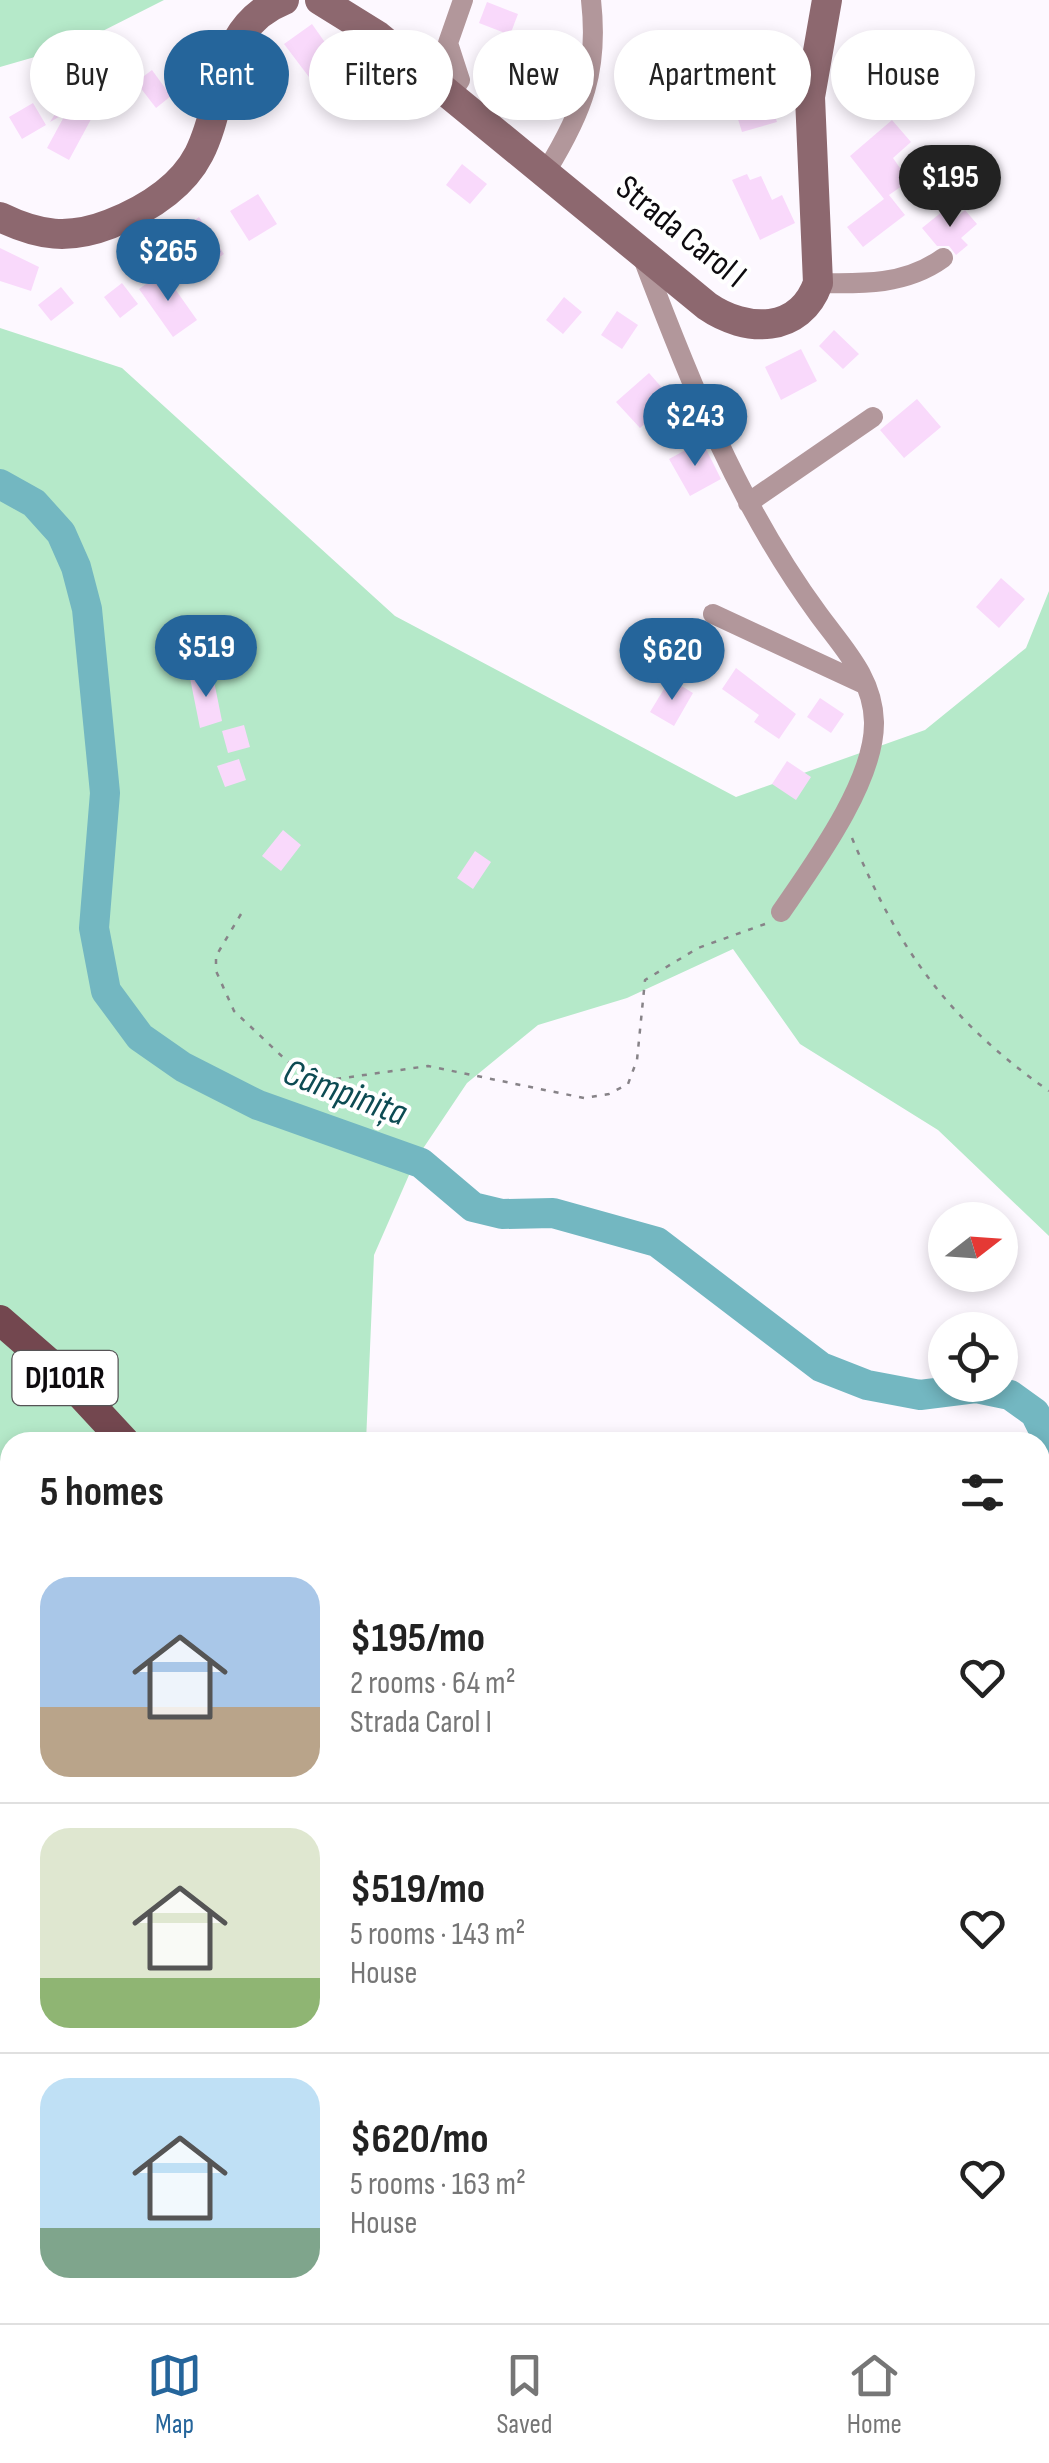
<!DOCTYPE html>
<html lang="en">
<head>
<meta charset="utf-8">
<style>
  body { margin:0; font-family:"Sofia Sans Condensed",sans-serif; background:#f6f6f6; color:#222; height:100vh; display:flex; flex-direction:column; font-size:38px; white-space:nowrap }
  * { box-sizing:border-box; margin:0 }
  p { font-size:32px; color:#767676 }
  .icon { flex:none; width:55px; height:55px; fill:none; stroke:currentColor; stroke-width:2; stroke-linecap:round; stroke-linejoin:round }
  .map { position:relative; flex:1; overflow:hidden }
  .panel { position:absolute; left:0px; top:1432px; width:1050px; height:892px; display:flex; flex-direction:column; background:#fff; border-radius:30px 30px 0 0; box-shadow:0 5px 15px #0003 }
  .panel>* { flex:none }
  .top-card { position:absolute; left:30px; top:30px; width:990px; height:90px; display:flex; gap:20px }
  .needle { width:65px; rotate:73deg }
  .controls { position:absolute; left:928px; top:1202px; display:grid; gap:20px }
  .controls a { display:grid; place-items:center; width:90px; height:90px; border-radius:50%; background:#fff; box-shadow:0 5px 15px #0003; font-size:50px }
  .price { position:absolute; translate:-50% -85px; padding:0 22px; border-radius:35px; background:#25659b; color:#fff; font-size:32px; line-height:65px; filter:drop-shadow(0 2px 5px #0008) }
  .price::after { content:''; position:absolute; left:50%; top:60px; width:30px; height:22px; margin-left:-15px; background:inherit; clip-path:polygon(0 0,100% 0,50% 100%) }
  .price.current { background:#222; color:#fff }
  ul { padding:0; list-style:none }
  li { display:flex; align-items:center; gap:30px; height:250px; padding:0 40px }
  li+li { border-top:2px solid #e0e0e0 }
  li span { display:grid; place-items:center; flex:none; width:280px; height:200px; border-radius:30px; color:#555 }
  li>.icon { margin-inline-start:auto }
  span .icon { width:120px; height:120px; fill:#fffc; stroke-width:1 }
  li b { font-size:42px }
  h2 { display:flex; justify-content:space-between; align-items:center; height:120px; padding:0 40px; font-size:42px }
  .tag { padding:0 35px; border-radius:45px; background:#fff; box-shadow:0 5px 15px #0003; font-size:35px; line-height:90px }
  .tag.current { background:#25659b; color:#fff }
  .tab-bar { display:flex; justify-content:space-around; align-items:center; height:140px; border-top:2px solid #e0e0e0; background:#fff; font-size:28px; color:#767676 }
  .tab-bar a { display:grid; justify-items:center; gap:5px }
  .tab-bar .current { color:#25659b }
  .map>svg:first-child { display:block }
  .green { fill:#b5e9c9 }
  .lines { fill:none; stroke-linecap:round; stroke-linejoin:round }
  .river { stroke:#73b7c1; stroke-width:30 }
  .building { fill:#f9d9fb }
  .path { stroke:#878388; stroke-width:2.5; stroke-dasharray:5 8; stroke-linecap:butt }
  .street { stroke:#b2979b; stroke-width:20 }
  .secondary { stroke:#8d686f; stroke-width:30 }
  .primary { stroke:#73474f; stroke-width:30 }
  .labels { text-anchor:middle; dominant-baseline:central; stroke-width:8; stroke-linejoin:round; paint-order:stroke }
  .shield { fill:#fff; stroke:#565456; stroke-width:2.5 }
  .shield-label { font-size:32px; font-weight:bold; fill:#0d0a0e }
  .street-label { font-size:35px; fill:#0d0a0e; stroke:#fff }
  .water-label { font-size:38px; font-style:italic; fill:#0d4b53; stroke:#fff }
</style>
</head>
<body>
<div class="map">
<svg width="1049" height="2323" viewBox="0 0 1049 2323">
  <rect width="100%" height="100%" fill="#fdf8ff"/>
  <path class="green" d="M0,0H164L73,46L0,67Z
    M0,328L122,368L395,616L736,797L925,730L1026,648L1049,591V1236L938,1130L800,1044L733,949L627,998L538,1025L467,1083L416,1159L374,1255L366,1442H10V1818L0,1809Z"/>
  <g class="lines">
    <path class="river" d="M0,484L34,503L61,533L76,567L87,609L105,793L94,928L106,991L140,1037L183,1067L258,1105L421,1163L473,1207L502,1214L553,1213L657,1242L821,1367L867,1385L920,1395L976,1388L1010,1395L1035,1413L1049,1441"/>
  </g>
  <path class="building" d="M487,2L518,14L510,35L479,23Z
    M312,24L336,58L309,77L284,44Z
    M521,64L548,85L530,109L503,89Z
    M152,70L171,96L156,108L136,82Z
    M261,73L279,92L260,112L241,92Z
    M767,89L777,122L742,132L732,100Z
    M68,93L96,110L69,160L47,148L66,113L50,122Z
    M33,103L46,125L22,139L9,117Z
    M892,120L911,142L893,158L909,181L889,195L905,215L863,247L847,227L884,199L850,156Z
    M462,164L487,184L470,204L446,185Z
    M747,174L750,180L761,176L772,200L782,195L795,223L760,240L732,180Z
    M258,194L277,224L249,241L230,211Z
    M948,207L957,217L965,210L977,224L961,238L968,245L956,255L949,246H937L922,228Z
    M199,217L224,254L203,268L178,232Z
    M0,248L39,267L31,291L0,281Z
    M163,272L197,320L173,337L139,289Z
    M122,283L138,304L120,318L104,297Z
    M61,287L74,303L51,321L38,305Z
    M564,297L582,312L563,334L546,320Z
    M617,311L638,325L622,349L601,335Z
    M834,330L859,354L843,369L819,346Z
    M801,349L817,381L781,400L765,367Z
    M649,373L672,399L640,428L616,402Z
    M917,399L941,427L904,458L880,430Z
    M702,441L721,479L690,496L669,459Z
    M1001,578L1025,599L999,628L976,607Z
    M736,668L796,714L779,739L754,722L759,715L722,689Z
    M212,671L222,721L200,728L190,678Z
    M670,679L693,693L674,726L650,712Z
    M820,698L844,714L831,733L807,717Z
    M244,725L250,747L228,753L222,731Z
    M239,759L246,780L225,787L217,766Z
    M787,761L811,777L796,800L772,784Z
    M283,830L301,845L281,871L262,856Z
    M475,851L491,862L473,889L457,878Z"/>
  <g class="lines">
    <path class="path" d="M852,838C899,951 948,1020 1049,1091
      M241,914L216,956V971L234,1011L288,1062L329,1080L428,1066L584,1098L609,1094L628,1084L637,1060L645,980L698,948L765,924"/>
    <path class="street" d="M451,94L460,80L448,43L463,0
      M547,170C583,111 599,70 591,0
      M641,253C689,380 738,505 819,615C844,649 873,678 874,722C875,781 814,864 781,912
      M818,283C863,284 906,285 943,258
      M748,503L873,417
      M713,614L866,685
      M0,1844L10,1847
      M0,2214L10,2222
      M548,2315L556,2323"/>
    <path class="secondary" d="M320,0L378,36L707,306C746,333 800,334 818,283L810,97L827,0
      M0,217C39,236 69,240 110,224C145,210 181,189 199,154C227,99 216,27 284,0"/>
    <path class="primary" d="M0,1320L62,1374L125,1442
      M0,1602L10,1608"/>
  </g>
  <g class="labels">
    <rect class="shield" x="12.5" y="1351" width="105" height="54" rx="8"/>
    <g class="shield-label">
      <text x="65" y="1378">DJ101R</text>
    </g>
    <g class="street-label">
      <text transform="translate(681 232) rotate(39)">Strada Carol I</text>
    </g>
    <g class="water-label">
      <text transform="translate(345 1093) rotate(20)">Câmpinița</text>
    </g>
  </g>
</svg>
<div class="controls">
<a><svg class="needle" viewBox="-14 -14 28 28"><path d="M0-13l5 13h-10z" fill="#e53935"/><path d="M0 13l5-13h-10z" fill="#767676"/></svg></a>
<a><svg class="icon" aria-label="locate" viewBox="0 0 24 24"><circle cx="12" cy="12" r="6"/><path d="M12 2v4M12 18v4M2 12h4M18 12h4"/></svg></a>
</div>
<b class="price current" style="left:950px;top:230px">$195</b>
<b class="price" style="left:168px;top:304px">$265</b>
<b class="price" style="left:695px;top:469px">$243</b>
<b class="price" style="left:206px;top:700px">$519</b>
<b class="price" style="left:672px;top:703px">$620</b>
<div class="top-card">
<a class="tag">Buy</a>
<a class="tag current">Rent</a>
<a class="tag">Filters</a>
<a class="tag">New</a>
<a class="tag">Apartment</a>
<a class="tag">House</a>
</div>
<section class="panel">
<h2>5 homes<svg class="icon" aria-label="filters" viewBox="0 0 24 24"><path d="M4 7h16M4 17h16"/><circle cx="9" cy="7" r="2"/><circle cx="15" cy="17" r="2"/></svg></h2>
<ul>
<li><span style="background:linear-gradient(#a9c7e8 65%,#b9a48a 0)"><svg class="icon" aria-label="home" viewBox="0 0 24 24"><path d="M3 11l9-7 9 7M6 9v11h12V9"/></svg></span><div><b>$195/mo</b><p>2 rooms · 64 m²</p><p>Strada Carol I</p></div><svg class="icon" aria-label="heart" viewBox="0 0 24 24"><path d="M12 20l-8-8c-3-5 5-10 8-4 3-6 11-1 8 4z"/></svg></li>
<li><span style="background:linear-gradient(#dfe7d0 75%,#8fb573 0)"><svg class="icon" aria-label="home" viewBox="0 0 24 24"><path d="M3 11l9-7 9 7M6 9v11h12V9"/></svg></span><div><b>$519/mo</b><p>5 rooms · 143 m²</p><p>House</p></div><svg class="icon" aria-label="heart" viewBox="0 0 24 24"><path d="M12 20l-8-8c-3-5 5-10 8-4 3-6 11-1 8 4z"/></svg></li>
<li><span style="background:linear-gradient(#bfe0f5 75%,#7fa58c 0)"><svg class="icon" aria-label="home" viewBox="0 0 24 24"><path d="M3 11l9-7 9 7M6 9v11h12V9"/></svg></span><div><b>$620/mo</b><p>5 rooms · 163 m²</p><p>House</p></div><svg class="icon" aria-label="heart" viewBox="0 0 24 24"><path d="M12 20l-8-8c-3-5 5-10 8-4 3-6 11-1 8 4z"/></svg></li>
</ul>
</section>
</div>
<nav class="tab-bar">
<a class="current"><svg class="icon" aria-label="map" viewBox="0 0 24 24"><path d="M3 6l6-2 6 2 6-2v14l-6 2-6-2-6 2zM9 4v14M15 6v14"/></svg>Map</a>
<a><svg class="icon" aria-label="saved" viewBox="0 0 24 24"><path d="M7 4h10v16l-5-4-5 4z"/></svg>Saved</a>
<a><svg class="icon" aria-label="home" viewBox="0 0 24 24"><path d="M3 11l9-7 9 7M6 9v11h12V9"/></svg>Home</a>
</nav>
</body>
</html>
